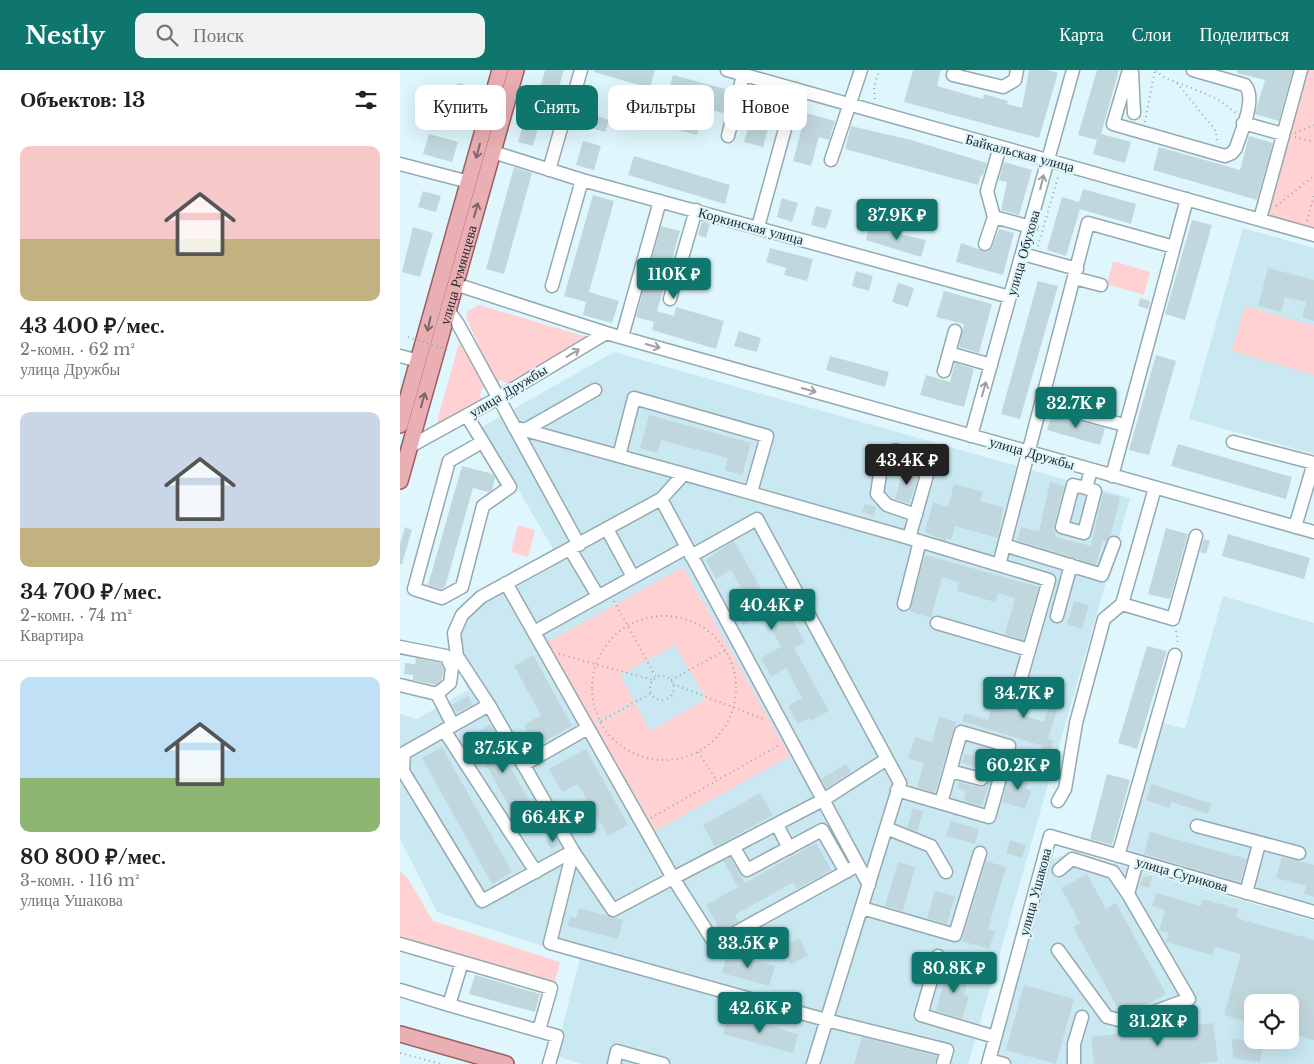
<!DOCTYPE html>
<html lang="ru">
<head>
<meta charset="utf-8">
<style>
  body { margin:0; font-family:"Libre Baskerville",serif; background:#f2f2f2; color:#222; height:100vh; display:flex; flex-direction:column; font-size:19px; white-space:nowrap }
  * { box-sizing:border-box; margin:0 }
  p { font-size:16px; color:#767676 }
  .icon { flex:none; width:28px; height:28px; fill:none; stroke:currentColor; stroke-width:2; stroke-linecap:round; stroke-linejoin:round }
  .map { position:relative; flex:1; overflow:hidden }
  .sheet { display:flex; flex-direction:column; background:#fff; width:400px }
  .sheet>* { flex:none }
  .top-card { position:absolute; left:15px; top:15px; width:475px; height:45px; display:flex; gap:10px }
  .tools { position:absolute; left:844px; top:924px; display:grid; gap:10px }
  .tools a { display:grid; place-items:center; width:55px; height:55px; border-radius:10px; background:#fff; box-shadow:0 5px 20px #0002; font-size:25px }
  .price { position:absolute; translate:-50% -42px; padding:0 11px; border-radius:5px; background:#0f766e; color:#fff; font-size:16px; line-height:32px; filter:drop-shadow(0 1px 2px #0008) }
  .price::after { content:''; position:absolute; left:50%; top:30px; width:15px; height:11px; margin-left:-8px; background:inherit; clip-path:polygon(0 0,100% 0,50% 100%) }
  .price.on { background:#222; color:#fff }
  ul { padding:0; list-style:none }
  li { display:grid; align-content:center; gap:10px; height:265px; padding:0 20px }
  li+li { border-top:1px solid #e0e0e0 }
  li span { display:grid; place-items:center; height:155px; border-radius:10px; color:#555 }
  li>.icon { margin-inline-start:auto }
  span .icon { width:90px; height:90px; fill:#fffc; stroke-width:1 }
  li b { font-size:21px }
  h2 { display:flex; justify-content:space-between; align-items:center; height:60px; padding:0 20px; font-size:21px }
  .pill { padding:0 18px; border-radius:10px; background:#fff; box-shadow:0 5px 20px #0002; font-size:18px; line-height:45px }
  .pill.on { background:#0f766e; color:#fff }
  header { display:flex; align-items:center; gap:30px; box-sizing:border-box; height:70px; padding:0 25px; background:#0f766e; color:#fff }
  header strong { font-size:24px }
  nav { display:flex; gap:28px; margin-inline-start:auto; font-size:18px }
  .search { width:350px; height:45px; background:#f2f2f2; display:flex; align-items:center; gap:12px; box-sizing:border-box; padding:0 18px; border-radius:10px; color:#767676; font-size:19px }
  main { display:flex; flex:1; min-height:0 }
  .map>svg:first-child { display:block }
  .built { fill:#c9e8f2; fill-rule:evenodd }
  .green { fill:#ffd1d3 }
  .building { fill:#c1d7de }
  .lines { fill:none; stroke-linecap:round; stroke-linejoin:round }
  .minor-casing { stroke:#94a9b0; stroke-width:15 }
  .major-casing { stroke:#9b5e64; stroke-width:18 }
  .path { stroke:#97a8ad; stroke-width:2; stroke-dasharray:1 4; stroke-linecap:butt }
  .minor { stroke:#fff; stroke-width:12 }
  .major { stroke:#eaafb3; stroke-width:15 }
  .path-bridge { stroke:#97a8ad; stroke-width:2; stroke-dasharray:1 4; stroke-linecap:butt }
  .oneway { stroke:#7d666a }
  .oneway2 { stroke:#9ca0a1 }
  .labels { text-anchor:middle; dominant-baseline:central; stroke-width:4.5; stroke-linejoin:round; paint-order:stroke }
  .street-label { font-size:14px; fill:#232b2e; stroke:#dff6fd }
</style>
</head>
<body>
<header>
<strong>Nestly</strong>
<div class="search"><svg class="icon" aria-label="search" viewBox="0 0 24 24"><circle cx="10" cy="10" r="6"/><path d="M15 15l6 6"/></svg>Поиск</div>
<nav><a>Карта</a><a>Слои</a><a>Поделиться</a></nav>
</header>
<main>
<section class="sheet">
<h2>Объектов: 13<svg class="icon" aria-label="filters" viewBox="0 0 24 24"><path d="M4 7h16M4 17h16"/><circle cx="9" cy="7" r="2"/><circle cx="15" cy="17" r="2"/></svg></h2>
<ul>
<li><span style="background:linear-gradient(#f6c9c9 60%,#c2b280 0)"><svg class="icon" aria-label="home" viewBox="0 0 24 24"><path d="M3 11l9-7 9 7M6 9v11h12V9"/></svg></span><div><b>43 400 ₽/мес.</b><p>2-комн. · 62 m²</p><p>улица Дружбы</p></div></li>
<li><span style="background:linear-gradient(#c9d6e8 75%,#c2b280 0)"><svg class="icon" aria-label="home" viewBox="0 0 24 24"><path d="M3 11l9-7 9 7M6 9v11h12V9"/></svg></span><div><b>34 700 ₽/мес.</b><p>2-комн. · 74 m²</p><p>Квартира</p></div></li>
<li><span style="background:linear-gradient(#bfe0f5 65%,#8fb573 0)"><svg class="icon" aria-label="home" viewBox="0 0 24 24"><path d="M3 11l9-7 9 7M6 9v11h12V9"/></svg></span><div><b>80 800 ₽/мес.</b><p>3-комн. · 116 m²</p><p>улица Ушакова</p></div></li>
</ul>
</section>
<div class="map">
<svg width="914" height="994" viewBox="0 0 914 994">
  <rect width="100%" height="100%" fill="#dff6fd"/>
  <path class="built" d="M843,158L914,178V384L789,349Z
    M214,282L730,428L568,994H182L155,986L180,888L37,842L0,769V644L17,649L68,620L53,587L47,566L55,544L67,530L153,479L82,357ZM283,497L389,686L194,656L250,661L306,629L275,574L220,605Z
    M823,526L914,553V839L725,784L763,653L785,659Z
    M674,782L914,851V994H595L650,790ZM852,932H890V970H852Z"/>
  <path class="green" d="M908,0H914V158L868,145Z
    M713,191L750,202L744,225L707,214Z
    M79,235L190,268L112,316L101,310L95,312L66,247L68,241Z
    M845,236L914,256V305L832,281Z
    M59,273L87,316L82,319L80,325L84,333L35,359Z
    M118,455L135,460L128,487L111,482Z
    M283,497L390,686L253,762L194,656L235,633L250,661L306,629L275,575L220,605L234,631L192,655L146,573Z
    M0,801L7,807L33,851L160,892L155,911L0,868Z"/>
  <path class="building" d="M145,0H164L157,23L140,18Z
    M195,0H255L250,18L194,2Z
    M513,0H541L537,16L583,29L584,24L608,31L607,34L622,38L629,0H647L658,3L639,68L504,32Z
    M697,0H719L701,64L731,72L725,93L693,84L697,70L678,65Z
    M837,0H893L879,51L855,44L865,10L837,3Z
    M273,5L329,20L323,43L267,28Z
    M58,13L73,17L69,28L55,24Z
    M347,21L376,29L363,77L344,72L353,41L343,38Z
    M406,43L435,51L429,70L419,67L411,96L393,91Z
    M191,44L209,50L205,62L187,57Z
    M271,45L300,54L297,65L267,57Z
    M125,47L140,51L133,76L118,72Z
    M451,56L511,70L587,93L583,105H581L578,115L445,79Z
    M29,64L58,72L52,92L23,84Z
    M849,66L873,73L857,130L753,100L759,77L840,100Z
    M183,71L201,76L194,100L176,95Z
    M234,86L330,115L325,134L228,105Z
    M604,92L632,100L619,145L601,140L607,112L599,110Z
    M114,97L132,103L104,204L86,199Z
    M683,119L736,134L731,154L680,139L666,186L647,180L662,127L679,132Z
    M23,121L41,126L36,142L18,137Z
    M193,125L214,131L189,222L219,231L212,253L183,245L186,232L164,226Z
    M382,128L398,133L392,152L377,147Z
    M416,136L432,140L426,159L411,155Z
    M792,150L812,155L785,250L765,244Z
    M302,151L310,154L306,168L298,165Z
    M261,156L280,161L257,241L274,246L276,237L324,251L316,279L252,260L254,252L236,247Z
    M13,157L33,163L20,207L2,202Z
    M469,157L526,170L521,187L466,170Z
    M599,159L614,163L603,205L556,192L561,173L587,182L592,177Z
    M370,178L413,189L407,211L384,205L386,198L366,192Z
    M868,198L914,210V251L902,247L906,232L885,227L881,242L858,236Z
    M456,201L473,206L469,221L452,216Z
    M638,211L658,216L620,349L601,344Z
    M498,213L514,218L508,237L492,232Z
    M544,221L592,234L579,283L559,277L564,254L536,247Z
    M740,228L750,231L748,239L738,236Z
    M339,261L361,268L357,282L334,276Z
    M756,285L776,291L749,385L729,380Z
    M430,286L489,302L485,317L426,300Z
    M555,293L574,299L564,337L520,325L526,305L550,312Z
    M652,344L705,358L700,375L647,360Z
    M249,345L351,373L342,405L325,400L328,388L261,370L257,383L240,378Z
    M778,374L892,407L886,429L771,396Z
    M62,396L93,404L95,408L92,420L89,422L73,418L45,517L41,519L28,515Z
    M503,400L519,404L509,433L495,429Z
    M650,412L664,416L654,455L656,467L691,476L703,423L720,427L711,465L706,471L703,470L696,495L617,470L621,457L639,462Z
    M554,414L583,422L580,431L603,437L598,468L555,456L551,470L546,468V471L525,462L533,432L548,437Z
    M465,434L476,437L474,446L462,442Z
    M5,457L12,460L2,494H0V474Z
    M766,458L788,464L770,529L748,524Z
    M828,464L910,488L904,509L822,486Z
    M804,469L810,471L806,484L800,482Z
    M334,471L369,533L383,526L387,534L385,536L405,572L394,578L429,641L410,651L409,648L398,654L388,636L402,628L386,598L371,607L361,588L381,577L363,543L343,555L332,536L347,529L331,500L316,509L306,490Z
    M525,485L639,517L623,570L605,564L615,528L598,523L595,532L557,521L559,512L542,507L531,548L509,541Z
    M674,531L689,535L682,559L667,554Z
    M747,576L767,581L737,679L718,673Z
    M133,585L172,656L136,676L124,655L141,645L114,596Z
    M16,588L41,593L44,599L42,609L36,615L13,610V605L4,604L5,593L15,594Z
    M630,607L664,617L648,669L653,670L648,688L640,685L643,676L562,651L565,643L588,650L592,636L644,652L652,624L627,616Z
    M68,626L73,635L57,643L52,635Z
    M539,647L556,652L535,723L517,717L524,693L508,688L515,667L532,672Z
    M90,654L94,660L91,662L133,738L115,747L80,684L87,680L77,662Z
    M42,677L112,802L92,814L22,688Z
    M186,679L228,755L208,766L178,714L162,722L149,699Z
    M565,684L596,693L582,736L564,731L566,721L557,718L559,712L582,718L589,711L587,700L562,693Z
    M446,694L451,702L426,718L421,709Z
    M621,699L631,702L626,719L631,721L625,739L602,732L607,713L616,716Z
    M707,704L730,710L712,775L690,769Z
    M751,714L812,734L808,744L771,732L769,738L746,730Z
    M360,723L373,745L315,777L303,755Z
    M513,738L523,741L517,762L507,758Z
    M551,751L579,759L575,774L546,766Z
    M750,762L847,789L840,812L744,784Z
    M155,766L160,775L151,779L146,771Z
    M610,770L626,775L622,788L606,783Z
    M416,773L431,800L397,819L393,812L335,845L339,852L321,862L306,835L338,817L323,791L330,787L345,813Z
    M882,787L914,795V827L904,824L906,816L876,808Z
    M586,791L606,797L588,859L595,861L589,879L562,871Z
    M498,792L515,797L503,841L485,836Z
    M687,804L706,839L716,833L766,924L727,944L720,942L673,857L680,853L661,818Z
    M752,806L749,818L739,815L744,807Z
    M535,821L555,826L547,854L527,848Z
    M756,823L801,836L803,829L838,839L836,848L914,870V970L890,963V932H852V953L824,945L841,884L815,877L812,885L766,872L769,863L759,861L765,840L752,836Z
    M179,838L223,850L218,869L168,856L170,846L176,848Z
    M399,868L408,885L391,895L381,877Z
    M328,882L375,896L369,916L322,903Z
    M548,898L569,904L564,925L569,926L562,949L536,941Z
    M75,905L140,924L135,942L69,924Z
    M624,915L674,929L656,994L606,980Z
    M329,944L398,964L393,983L323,964Z
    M813,953L818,991L795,994H694L691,967Z
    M462,967L537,986L535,994H454Z
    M832,969L863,972L860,992L833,988Z"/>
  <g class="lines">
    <defs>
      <path id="minor" d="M327,0L914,165
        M555,0L553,5L603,17L615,10L617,0
        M729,0L713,54L825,86L832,83L836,78C841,61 857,29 845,15L793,0
        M732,2L734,43
        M175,21L181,0
        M843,53L883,64
        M328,66L343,5
        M600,77L587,121L594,147L631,157
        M93,82L182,110L610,227
        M431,90L461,0
        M0,94L69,112
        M149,100L166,41
        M860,149L901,0
        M358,157L396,19
        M585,174L594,147
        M623,184L677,199
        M674,208L701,215
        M55,214L206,263L914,462
        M152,216L182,110
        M270,229L296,140
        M48,240L58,254L179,475
        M222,267L260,131
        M549,283L591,295
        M0,286L19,291
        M544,301L555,261
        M643,333L724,355
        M67,346L110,417L83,436L62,517L42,528L14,519L49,391L82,372
        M114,357L284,404
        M125,360L195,320
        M571,366L673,0
        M833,372L914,393
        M9,377L98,328L206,263
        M219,386L234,328L367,366L351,422
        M712,406L787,129
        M686,418L673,415L662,457L684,463L695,421L686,418L691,400
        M755,418L722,534L773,549L796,466
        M261,429L469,815
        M895,457L914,393
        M207,459L233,507
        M509,468L531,391L495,380L482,390L477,424L487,435L516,445
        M604,475L702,505L714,473
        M170,479L198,526
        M291,486L357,449L500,713L413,994
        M599,495L688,153L774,177
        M106,513L273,808L423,730L487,689
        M504,534L520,471
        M657,546L671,495
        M537,553L629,580
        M134,562L286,478
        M0,577L46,586L52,598L50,613L37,624
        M0,615L37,624
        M37,624L53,655
        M89,635L4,683L3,701L82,831L173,781
        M44,660L136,802
        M123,695L188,658
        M550,701L581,709
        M497,720L589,747L609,676L561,662L541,733
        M658,731L665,719L676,653L704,549L722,534
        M129,753L149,741
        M377,755L389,778
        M797,756L899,783
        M486,758L531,776L546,802
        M173,781L150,873L426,950L547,980L543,994
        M337,783L347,800L422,760L446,802
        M718,786L775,585
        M458,795L315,874L273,808L213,840L173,781L89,635L57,586L54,563L62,545L81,527L261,429L284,404L509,468L649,510L615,629
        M659,800L672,789L713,802L728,824
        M846,823L859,774
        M462,838L555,865L580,783
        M0,874L62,892
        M658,880L707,947L727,952L789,929L728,824L737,791
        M538,886L521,945L595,967
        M0,920L49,935
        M139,960L151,918L62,892L49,935L157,966L149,994
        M589,990L604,994
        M214,994L217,981L263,994
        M588,994L650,766L914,842
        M674,994V974L682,947"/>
      <g id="major">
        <path d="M0,355L100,0"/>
        <path id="s1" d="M0,411L116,0"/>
        <path d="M0,964L106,994"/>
      </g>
    </defs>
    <use href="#minor" class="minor-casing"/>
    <use href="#major" class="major-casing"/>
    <path class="path" d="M756,0L763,7L802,22L822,32L836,43
      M777,13L816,61L817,72
      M475,29L474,17L479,0
      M745,52L755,0
      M895,63L914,55
      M895,67L914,72
      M876,136L914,106
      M907,151L914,125
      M638,176L659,104
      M214,531L256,607
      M192 618a72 72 0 1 1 144 0a72 72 0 1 1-144 0Z
      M776,561L778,575
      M159,584L253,610
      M250 618a12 12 0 1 1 24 0a12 12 0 1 1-24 0Z
      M271,610L326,580
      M273,614L366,650
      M201,651L251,623
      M298,682L317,711
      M251,748L381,674
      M0,983L41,994"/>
    <use href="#minor" class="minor"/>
    <use href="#major" class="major"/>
    <path class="path-bridge" d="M8,267L51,281"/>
  </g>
  <defs><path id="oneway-shaft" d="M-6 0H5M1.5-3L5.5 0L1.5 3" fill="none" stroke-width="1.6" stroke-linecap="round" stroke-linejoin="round" transform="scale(1.25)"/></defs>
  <g class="oneway">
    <use href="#oneway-shaft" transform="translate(78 81) rotate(105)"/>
    <use href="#oneway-shaft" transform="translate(76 140) rotate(-74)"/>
    <use href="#oneway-shaft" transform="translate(29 254) rotate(102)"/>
    <use href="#oneway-shaft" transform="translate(23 330) rotate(-74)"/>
  </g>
  <g class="oneway2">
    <use href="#oneway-shaft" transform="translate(642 112) rotate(-76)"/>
    <use href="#oneway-shaft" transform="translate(253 276) rotate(16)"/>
    <use href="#oneway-shaft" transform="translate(173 283) rotate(-31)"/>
    <use href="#oneway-shaft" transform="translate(584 319) rotate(-74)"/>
    <use href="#oneway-shaft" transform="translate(409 320) rotate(16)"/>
  </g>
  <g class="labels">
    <g class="street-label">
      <text transform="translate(620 83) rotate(15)">Байкальская улица</text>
      <text transform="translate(351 156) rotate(15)">Коркинская улица</text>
      <text transform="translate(623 183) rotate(-74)">улица Обухова</text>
      <text stroke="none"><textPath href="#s1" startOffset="214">улица Румянцева</textPath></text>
      <text transform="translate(108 321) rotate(-31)">улица Дружбы</text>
      <text transform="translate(632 383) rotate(16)">улица Дружбы</text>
      <text transform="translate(782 804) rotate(16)">улица Сурикова</text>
      <text transform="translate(635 822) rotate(-75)">улица Ушакова</text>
    </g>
  </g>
</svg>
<div class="tools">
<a><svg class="icon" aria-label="locate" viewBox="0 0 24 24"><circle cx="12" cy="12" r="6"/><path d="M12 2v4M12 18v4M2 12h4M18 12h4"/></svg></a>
</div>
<b class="price" style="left:497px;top:171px">37.9K ₽</b>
<b class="price" style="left:274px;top:230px">110K ₽</b>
<b class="price" style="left:676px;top:359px">32.7K ₽</b>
<b class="price on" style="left:507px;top:416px">43.4K ₽</b>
<b class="price" style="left:372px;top:561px">40.4K ₽</b>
<b class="price" style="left:624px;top:649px">34.7K ₽</b>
<b class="price" style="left:103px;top:704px">37.5K ₽</b>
<b class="price" style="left:618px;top:721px">60.2K ₽</b>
<b class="price" style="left:153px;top:773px">66.4K ₽</b>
<b class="price" style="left:348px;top:899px">33.5K ₽</b>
<b class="price" style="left:554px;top:924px">80.8K ₽</b>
<b class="price" style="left:360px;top:964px">42.6K ₽</b>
<b class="price" style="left:758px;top:977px">31.2K ₽</b>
<div class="top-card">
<a class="pill">Купить</a>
<a class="pill on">Снять</a>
<a class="pill">Фильтры</a>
<a class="pill">Новое</a>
</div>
</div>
</main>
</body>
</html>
